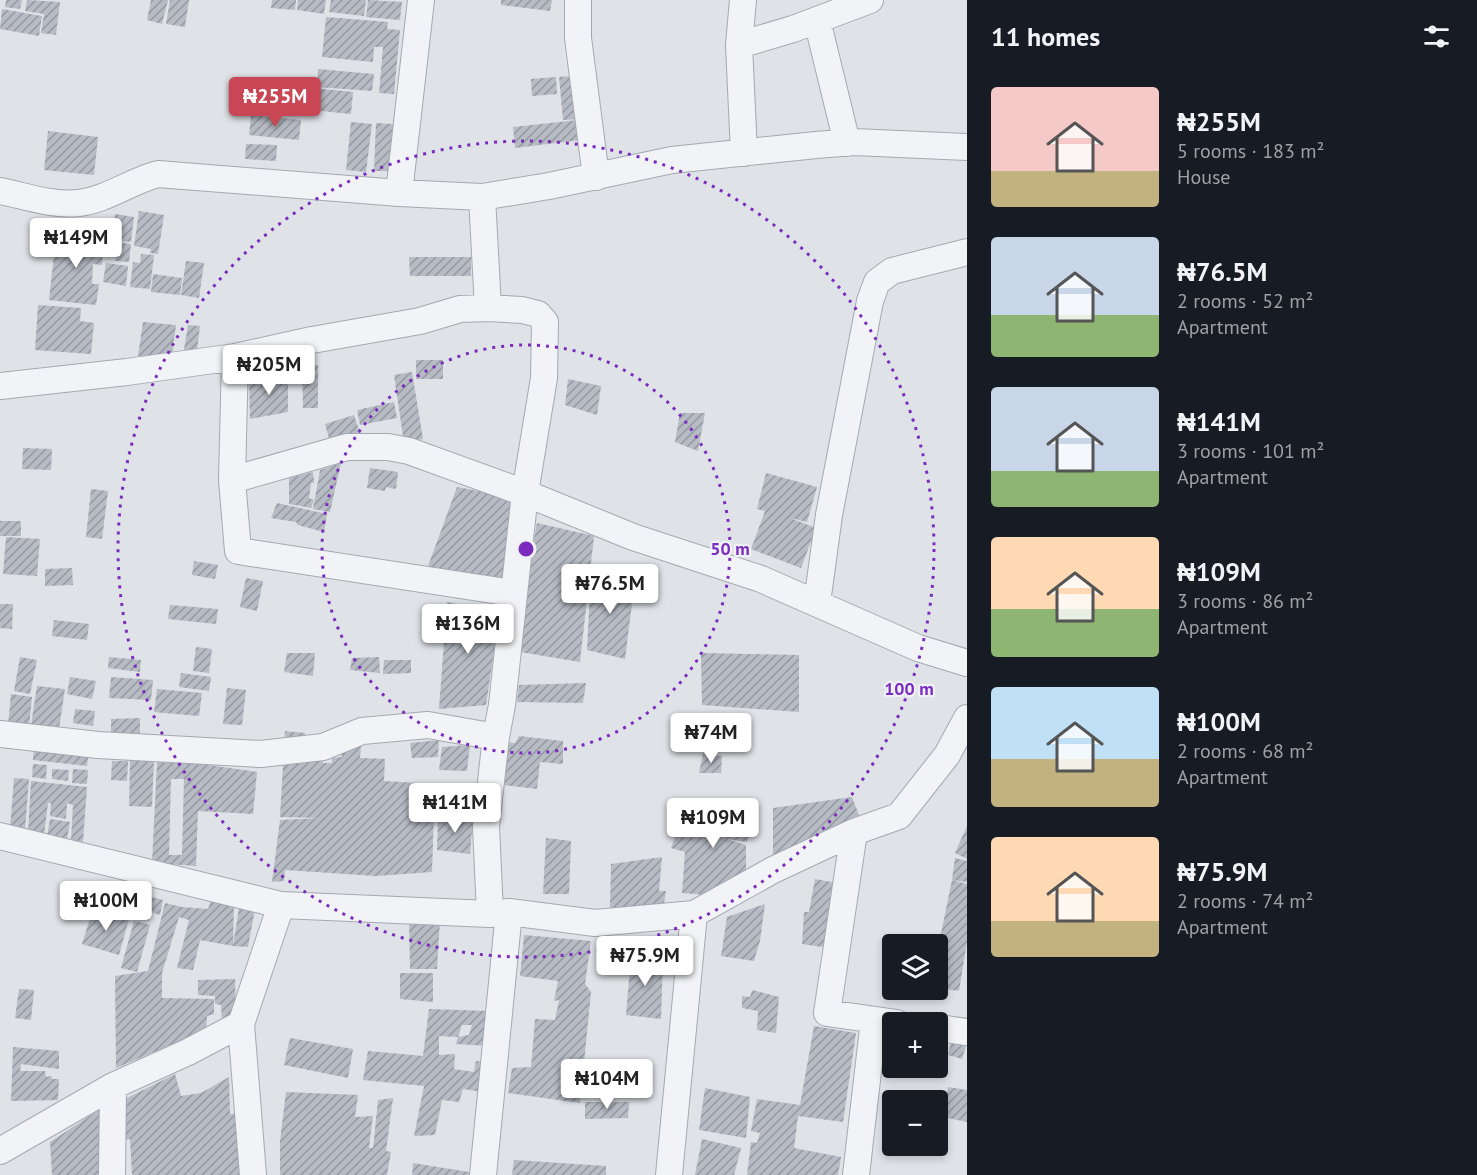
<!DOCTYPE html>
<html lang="en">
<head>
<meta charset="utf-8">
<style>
  body { margin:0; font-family:"PT Sans",sans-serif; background:#20242c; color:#f1f3f6; height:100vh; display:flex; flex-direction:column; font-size:22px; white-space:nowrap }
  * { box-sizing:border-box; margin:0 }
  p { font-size:20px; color:#9ea1a6 }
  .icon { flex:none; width:33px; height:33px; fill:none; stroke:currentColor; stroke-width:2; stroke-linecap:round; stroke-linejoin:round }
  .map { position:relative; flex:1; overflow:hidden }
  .sheet { display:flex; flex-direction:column; background:#171b24; width:510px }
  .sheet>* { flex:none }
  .tools { position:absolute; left:882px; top:934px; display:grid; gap:12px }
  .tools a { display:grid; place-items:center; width:66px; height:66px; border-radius:6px; background:#171b24; box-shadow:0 3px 9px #0003; font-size:30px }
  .price { position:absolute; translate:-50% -51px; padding:0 14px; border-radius:6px; background:#fff; color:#222; font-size:20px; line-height:39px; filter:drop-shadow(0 2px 3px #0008) }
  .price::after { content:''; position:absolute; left:50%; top:36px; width:18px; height:14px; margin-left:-9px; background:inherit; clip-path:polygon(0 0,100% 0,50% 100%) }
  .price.active { background:#c94754; color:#fff }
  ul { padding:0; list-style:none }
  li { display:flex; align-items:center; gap:18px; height:150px; padding:0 24px }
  li span { display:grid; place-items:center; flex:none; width:168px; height:120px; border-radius:6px; color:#555 }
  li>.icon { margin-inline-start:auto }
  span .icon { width:72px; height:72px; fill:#fffc; stroke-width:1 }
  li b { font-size:26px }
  h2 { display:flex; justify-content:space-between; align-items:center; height:72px; padding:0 24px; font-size:26px }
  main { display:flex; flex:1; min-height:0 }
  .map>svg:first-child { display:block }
  .building { fill:url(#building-hatch); fill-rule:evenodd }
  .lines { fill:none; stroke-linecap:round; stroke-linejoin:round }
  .minor-casing { stroke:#a4a9b1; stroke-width:28 }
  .minor { stroke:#f1f3f6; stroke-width:26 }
  .ring { fill:none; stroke:#7b2cbf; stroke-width:3; stroke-dasharray:3 6 }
  .centre { fill:#7b2cbf; stroke:#eef1f5; stroke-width:3 }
  .ring-label { font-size:18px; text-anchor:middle; font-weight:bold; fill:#7b2cbf; stroke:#eef1f5; stroke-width:4.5; stroke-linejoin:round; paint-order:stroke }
</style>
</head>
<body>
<main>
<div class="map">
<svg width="967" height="1175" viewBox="0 0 967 1175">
  <defs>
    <pattern id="building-hatch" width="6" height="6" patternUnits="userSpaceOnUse" patternTransform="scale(1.5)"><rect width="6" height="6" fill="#b6bbc4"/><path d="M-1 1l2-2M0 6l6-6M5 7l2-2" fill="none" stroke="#9498a1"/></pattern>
  </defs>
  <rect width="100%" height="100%" fill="#dfe2e7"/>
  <path class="building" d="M6,0H22L20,9L5,7Z
    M27,0L60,2L56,35L41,33L44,14L25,11Z
    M151,0H168L162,24L147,20Z
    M170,0H189L185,27L166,24Z
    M272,0H296L295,10L271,8Z
    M298,0H326L324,14L297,10Z
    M331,0H366L364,16L329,12Z
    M368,0L402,2L400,20L366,17Z
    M501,0H552L550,11L501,5Z
    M2,9L42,16L39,36L0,29Z
    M326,17L388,22L387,29L400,30L394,94L379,93L383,47H374L373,62L322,57Z
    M318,69L374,74L372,91L317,87Z
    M575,76L579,119L563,120L559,77Z
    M556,77L557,94L532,96L531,79Z
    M314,88L353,92L351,114L312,110Z
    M251,115L301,120L299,140L249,135Z
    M578,120L581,140L515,148L513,127Z
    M351,122L372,124L366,172L346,170Z
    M376,123L393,124L391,171H374Z
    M48,131L98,137L94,175L44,170Z
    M246,144L277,145L276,161L245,159Z
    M139,211L164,215L158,254L150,253L151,249L134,246Z
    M115,214L134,217L131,242L112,240Z
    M56,236L104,238L102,265L93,264L92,284H99L96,305L49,300Z
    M117,242L131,244L129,262L115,261Z
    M141,254L154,255L150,289L130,287L133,262L140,263Z
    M409,257H471V276H410Z
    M186,261L204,263L199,298L181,295Z
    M106,263L128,266L126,286L103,282Z
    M153,274L182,278L180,295L151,292Z
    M38,305L81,308L80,321L94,323L91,354L35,350Z
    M143,322L176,325L171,360L138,356Z
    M188,325L200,326L196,358L183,356Z
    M416,360H443V379H416Z
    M302,365H318V408H303Z
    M412,372L423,439L404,443L394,375Z
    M288,373V412L250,419L249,380Z
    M568,379L601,386L597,415L565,405Z
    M394,402L397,418L360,425L357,410Z
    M680,413H705L698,451L675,442Z
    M354,415L360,433L330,442L325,424Z
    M23,448L52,449L51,470L22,469Z
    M341,463L330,512L313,509L320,470Z
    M370,468L398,472L396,489L386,487L385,491L367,488Z
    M313,472L314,483H311L309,498L314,500L311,508L289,504V478Z
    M766,473L817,487L807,522L790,518L816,528L801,568L751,549L765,511L757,509Z
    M457,487L512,497L505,584L427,569Z
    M91,489L108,491L102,539L86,537Z
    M277,503L327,514L324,532L298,525L296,522L271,518Z
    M0,521H21V536H0Z
    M537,523L594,536L580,662L520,652L518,627Z
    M6,537L40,539L37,576L3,574Z
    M194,561L218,565L215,579L192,575Z
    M72,568L73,585L45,586V569Z
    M591,573L635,580L625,659L587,650Z
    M246,578L263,581L257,611L240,607Z
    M447,602L500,611L486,705L439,709Z
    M0,604H13L12,629L0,628Z
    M170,605L218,609L216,624L168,619Z
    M54,620L89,624L87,640L52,636Z
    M196,647L212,649L209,673L193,671Z
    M287,653H315L313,676L284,672Z
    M701,653L799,655V712L702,705Z
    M20,657L37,660L30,694L14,691Z
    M109,657L141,660L140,672L108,668Z
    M379,657L380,673L350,670L352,658Z
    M384,660H411V673L383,674Z
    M181,673L211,677L209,691L179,687Z
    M70,677L96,681L92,699L67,694Z
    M111,677L153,680L151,700L109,698Z
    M586,683L583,703L517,702L519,685Z
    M37,686L65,689L59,729L31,725Z
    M227,688L246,690L242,725L223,724Z
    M157,689L202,693L199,716L154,712Z
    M11,694L32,697L29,727L8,725Z
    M75,709L95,711L93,726L73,723Z
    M140,718V735L111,736V719Z
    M285,731L305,733L304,743L284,746Z
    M519,736L563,741V764L540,762L537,789L496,784L504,742L515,743Z
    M439,740L438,757L412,758L410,743Z
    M470,745L467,771L439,770L442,747Z
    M34,746L89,751L87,766L33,760Z
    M340,746H361L360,758L385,759L384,781L435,784L432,872L376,876L285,870L284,881L272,882L280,820L321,818L280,817L283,765L323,757V763H332V758L342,757Z
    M703,754L722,756L721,773H699Z
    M130,759L154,760L152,807L129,806Z
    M112,761H128L127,781L111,780Z
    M157,762L201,764L257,772L253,814L198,811L196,866L152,863ZM171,779H184L182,855H169Z
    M33,764L47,765L46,779L32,777Z
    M52,769L69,770L68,781L52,779Z
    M73,769L88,770L87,784L72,783Z
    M14,778L29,779L25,830L10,829Z
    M31,781L87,787L83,842L71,840L73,805L67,803L66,819L50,816L51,803H48L44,835L28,832Z
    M852,797L859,815L773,857V808Z
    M705,804L756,817L747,842L726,839L746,845V871L708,895L682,893L685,852L671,848L677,832L685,830Z
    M438,815L473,819L470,854L437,850Z
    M50,819L70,822L67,839L47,836Z
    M967,826V859L955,853Z
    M546,838L571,841L569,894H543Z
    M662,857L659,891H666L663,909L610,908L611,864Z
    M955,858L967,861V882L952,880Z
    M815,879L837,883L829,948L802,944L804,912H809Z
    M952,880L967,884V942L959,991L938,988V948Z
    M140,894L163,900L160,915L151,912L149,921L134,917Z
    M211,900L234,904L233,946L200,940L193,970L177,968L189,920L179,917L162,973V998L214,999V1014L207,1016L206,1030L116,1068L115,976L148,971L165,903L182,907L208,909Z
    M765,904L760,941L754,961L721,956L727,917Z
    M239,907L255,909L248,947L233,946Z
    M93,908L129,919L119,955L82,944Z
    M409,918L440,919L437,969H410Z
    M134,921L150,925L137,972L121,968Z
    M524,935L591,941L585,984L591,992L580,1103L508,1093L512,1068L531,1067L535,1019L555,1020L559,1000L554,1001L558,981L520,976Z
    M631,955L663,959L661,1019L626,1015Z
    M400,973H433V1002L400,999Z
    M235,979L236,1017L222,1021L221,1005L215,1004V996L198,995V980Z
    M19,989L34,990L31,1020L15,1018Z
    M752,990L779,997L776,1033L757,1030L758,1011L742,1008V996L750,997Z
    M429,1009L490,1011V1046L456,1044L458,1037L469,1035L472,1025H462L458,1037L439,1036V1055L455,1054L454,1069L474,1072L476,1061L486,1062L483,1092L463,1089L459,1102L442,1100L435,1135L414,1136L424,1086L363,1080L368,1051L423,1056Z
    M814,1026L856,1033L843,1122L798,1116L794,1148L841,1157L838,1175H747L751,1142L757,1143L760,1133L751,1131L757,1099L800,1105Z
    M290,1038L353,1049L348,1078L284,1065Z
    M951,1042L966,1046L962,1059L948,1055Z
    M13,1047L59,1051V1069L21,1064L20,1071H45L46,1077L51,1076L52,1079H59L58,1100L11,1101Z
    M891,1048L892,1068H912L911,1073L888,1070Z
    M175,1074L181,1096L201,1093L229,1077L230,1114H237L239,1175H132L130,1139L124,1140L121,1101Z
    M948,1087L967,1090V1122L943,1117Z
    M705,1088L750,1097L746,1138L699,1130Z
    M286,1092L358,1095L355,1117L373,1116L369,1148H373L378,1100L393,1098L386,1151L391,1152L387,1175H280V1141Z
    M585,1102H629L628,1118L585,1119Z
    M105,1106L102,1175H52L50,1142Z
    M702,1139L741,1148L734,1175H695Z
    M514,1160L606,1166V1175H512Z
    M413,1163L475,1173V1175H412Z"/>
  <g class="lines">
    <defs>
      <path id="minor" d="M578,0V38L596,177
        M743,0L739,45L744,153
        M817,20L847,143
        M739,45L793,29L870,0
        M0,191C25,196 53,206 79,203C106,200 131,181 158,174L399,193L482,197L549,186L672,160L816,145L854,142L967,147
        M399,193L421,0
        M482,197L488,308
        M235,357L232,480L238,551L513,593
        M0,386L127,372L235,357L312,340L420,321L460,309L488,308L522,310L538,314L545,322L544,378L525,493L502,705L496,737L486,826L490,914
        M232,480L347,447H388L409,451L525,493L633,537L761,579L918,648L967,663
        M817,603L829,515L870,301L877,282L892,271L967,252
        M0,734L98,745L261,754L323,747L362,731L428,725L496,737
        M854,832L827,1013L897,1023
        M0,836L281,905L490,914L509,912L595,923L694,914L773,870L854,832L899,816L947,755L967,718
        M938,1028L967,1032
        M0,1151L113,1086L188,1052L241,1024
        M112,1175L113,1086
        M253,1175L241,1024L281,905
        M483,1175L509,912
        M669,1175L694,914
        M856,1175L874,1020"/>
    </defs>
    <use href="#minor" class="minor-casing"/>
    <use href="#minor" class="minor"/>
  </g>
  <g class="ring">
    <circle cx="526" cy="549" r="204"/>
    <circle cx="526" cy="549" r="408"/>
  </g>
  <circle cx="526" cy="549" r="9" class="centre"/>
  <g class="ring-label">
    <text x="730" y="555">50 m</text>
    <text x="909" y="695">100 m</text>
  </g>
</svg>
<div class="tools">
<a><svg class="icon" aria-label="layers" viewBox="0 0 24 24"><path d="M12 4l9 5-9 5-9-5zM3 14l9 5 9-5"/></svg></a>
<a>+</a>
<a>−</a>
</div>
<b class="price active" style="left:275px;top:128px">₦255M</b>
<b class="price" style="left:76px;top:269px">₦149M</b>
<b class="price" style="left:269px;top:396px">₦205M</b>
<b class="price" style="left:610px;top:615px">₦76.5M</b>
<b class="price" style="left:468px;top:655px">₦136M</b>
<b class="price" style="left:711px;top:764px">₦74M</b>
<b class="price" style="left:455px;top:834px">₦141M</b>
<b class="price" style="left:713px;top:849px">₦109M</b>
<b class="price" style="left:106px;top:932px">₦100M</b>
<b class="price" style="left:645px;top:987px">₦75.9M</b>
<b class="price" style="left:607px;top:1110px">₦104M</b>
</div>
<section class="sheet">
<h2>11 homes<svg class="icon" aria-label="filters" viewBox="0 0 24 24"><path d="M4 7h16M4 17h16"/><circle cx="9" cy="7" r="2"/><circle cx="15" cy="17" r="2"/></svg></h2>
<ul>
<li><span style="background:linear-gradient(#f6c9c9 70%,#c2b280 0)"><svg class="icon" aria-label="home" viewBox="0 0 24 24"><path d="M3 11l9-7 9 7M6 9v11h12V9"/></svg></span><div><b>₦255M</b><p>5 rooms · 183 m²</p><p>House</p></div></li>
<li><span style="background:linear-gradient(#c9d6e8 65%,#8fb573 0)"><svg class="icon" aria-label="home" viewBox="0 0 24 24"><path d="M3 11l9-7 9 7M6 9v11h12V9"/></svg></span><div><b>₦76.5M</b><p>2 rooms · 52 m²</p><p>Apartment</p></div></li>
<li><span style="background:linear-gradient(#c9d6e8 70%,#8fb573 0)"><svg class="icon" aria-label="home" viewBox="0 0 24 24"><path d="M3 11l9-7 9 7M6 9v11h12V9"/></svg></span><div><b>₦141M</b><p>3 rooms · 101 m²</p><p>Apartment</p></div></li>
<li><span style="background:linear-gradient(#ffd9b3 60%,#8fb573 0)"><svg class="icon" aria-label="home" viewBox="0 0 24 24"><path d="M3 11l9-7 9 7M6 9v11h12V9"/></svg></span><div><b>₦109M</b><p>3 rooms · 86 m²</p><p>Apartment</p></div></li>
<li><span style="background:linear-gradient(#bfe0f5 60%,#c2b280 0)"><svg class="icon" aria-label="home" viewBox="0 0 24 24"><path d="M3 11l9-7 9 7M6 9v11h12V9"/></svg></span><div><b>₦100M</b><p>2 rooms · 68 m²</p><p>Apartment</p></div></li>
<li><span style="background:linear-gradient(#ffd9b3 70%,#c2b280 0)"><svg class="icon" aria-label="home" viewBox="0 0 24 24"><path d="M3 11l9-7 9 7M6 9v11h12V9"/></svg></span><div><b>₦75.9M</b><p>2 rooms · 74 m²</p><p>Apartment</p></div></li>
</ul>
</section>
</main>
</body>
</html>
